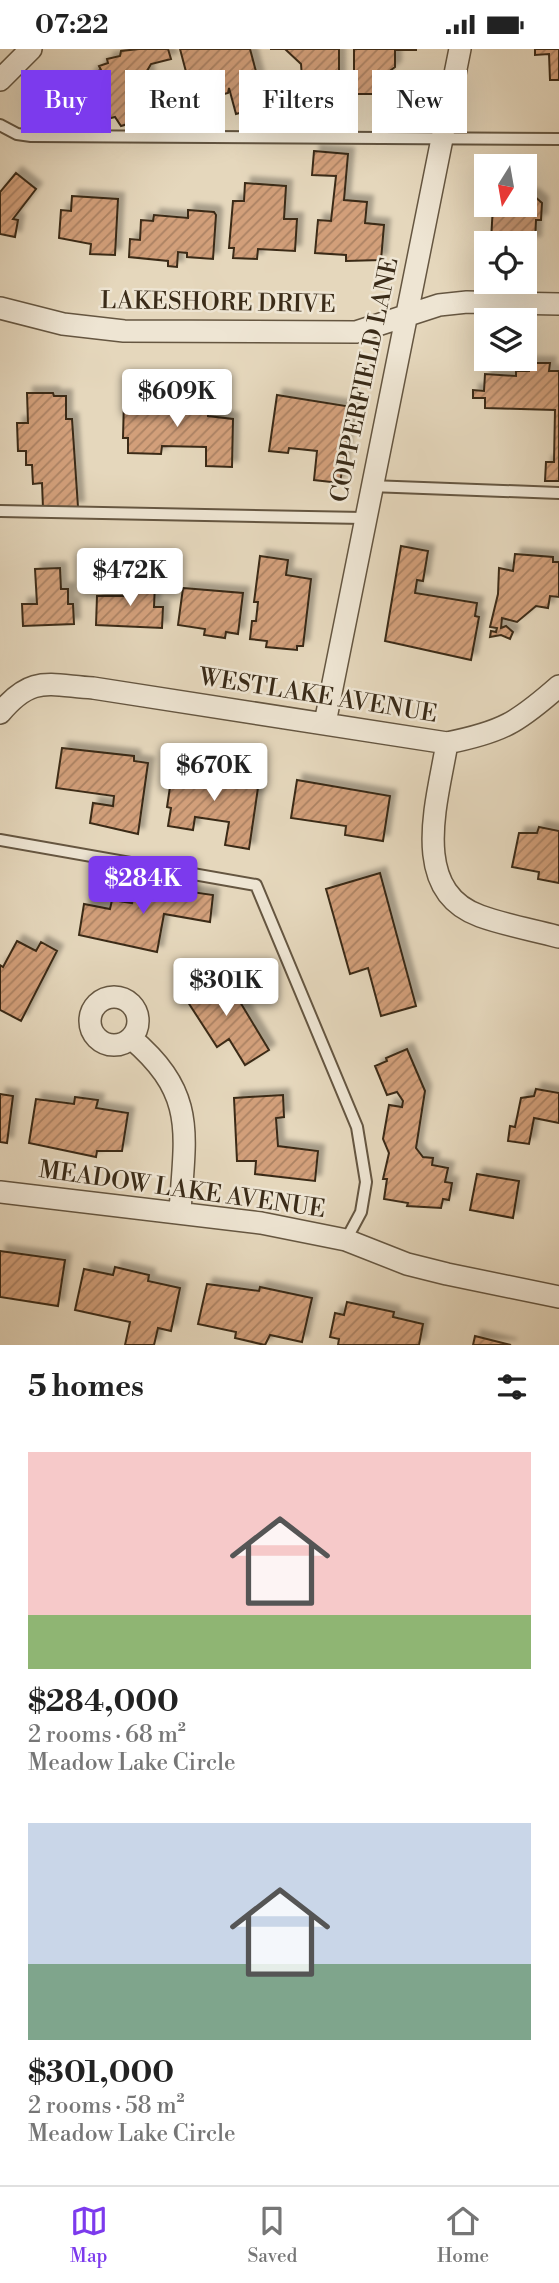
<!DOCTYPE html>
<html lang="en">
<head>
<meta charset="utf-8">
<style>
  body { margin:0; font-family:"Libre Bodoni",serif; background:#f6f6f6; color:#222; height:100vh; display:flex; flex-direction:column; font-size:26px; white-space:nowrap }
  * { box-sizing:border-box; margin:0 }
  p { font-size:23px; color:#767676 }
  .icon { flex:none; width:38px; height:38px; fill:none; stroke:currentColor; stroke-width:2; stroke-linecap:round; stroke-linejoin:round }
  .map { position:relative; height:1296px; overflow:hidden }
  .panel { display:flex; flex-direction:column; background:#fff; flex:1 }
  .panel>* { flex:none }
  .top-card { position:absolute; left:21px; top:21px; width:518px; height:63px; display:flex; gap:14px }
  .needle { width:46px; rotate:191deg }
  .buttons { position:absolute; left:474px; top:105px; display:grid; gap:14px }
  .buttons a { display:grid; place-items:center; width:63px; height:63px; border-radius:0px; background:#fff; box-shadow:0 7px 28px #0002; font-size:35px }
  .price { position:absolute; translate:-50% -60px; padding:0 16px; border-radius:7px; background:#fff; color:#222; font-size:23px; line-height:46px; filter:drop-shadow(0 2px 4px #0008) }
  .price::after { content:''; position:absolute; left:50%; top:42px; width:21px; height:16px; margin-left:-10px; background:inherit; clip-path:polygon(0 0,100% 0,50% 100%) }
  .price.active { background:#7c3aed; color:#fff }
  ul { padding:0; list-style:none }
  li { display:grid; align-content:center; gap:14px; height:371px; padding:0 28px }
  li span { display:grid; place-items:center; height:217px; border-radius:0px; color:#555 }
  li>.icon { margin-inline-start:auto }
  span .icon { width:126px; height:126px; fill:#fffc; stroke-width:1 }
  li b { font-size:30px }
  h2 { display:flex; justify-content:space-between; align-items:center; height:84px; padding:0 28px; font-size:30px }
  .chip { padding:0 24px; border-radius:0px; background:#fff; box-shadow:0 7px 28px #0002; font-size:24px; line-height:63px }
  .chip.active { background:#7c3aed; color:#fff }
  .status { display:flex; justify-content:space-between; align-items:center; height:49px; padding:0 35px; background:#fff; direction:ltr }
  .status svg { height:19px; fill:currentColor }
  .dock { display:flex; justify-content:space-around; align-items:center; height:98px; border-top:2px solid #e0e0e0; background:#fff; font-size:19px; color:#767676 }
  .dock a { display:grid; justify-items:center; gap:4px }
  .dock .active { color:#7c3aed }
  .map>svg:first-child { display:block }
  .building { fill:url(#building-hatch); stroke:#3a2b18; stroke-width:2; filter:url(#shadow) }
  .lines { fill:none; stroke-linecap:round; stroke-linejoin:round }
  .lane-casing { stroke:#655641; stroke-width:14 }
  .street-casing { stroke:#655641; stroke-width:24 }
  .lane { stroke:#eee5d3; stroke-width:10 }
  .street { stroke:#eee5d3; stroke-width:21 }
  .labels { text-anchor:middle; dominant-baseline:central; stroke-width:5; stroke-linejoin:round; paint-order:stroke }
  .street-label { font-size:24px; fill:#3a2b18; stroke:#eee5d3 }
</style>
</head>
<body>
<div class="status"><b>07:22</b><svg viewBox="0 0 49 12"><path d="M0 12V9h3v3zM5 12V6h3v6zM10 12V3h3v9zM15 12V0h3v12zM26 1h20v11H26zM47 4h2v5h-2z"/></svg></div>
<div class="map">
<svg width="559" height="1296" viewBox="0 0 559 1296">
  <defs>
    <pattern id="building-hatch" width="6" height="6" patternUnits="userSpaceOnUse" patternTransform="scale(1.75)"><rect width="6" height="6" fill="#d29f7a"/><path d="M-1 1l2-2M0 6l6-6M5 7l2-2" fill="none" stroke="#ab8263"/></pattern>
    <filter id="shadow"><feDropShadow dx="6" dy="-6" stdDeviation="2" flood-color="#0004"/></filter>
  </defs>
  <rect width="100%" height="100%" fill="#e5d7bc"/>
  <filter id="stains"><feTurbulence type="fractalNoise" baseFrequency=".00286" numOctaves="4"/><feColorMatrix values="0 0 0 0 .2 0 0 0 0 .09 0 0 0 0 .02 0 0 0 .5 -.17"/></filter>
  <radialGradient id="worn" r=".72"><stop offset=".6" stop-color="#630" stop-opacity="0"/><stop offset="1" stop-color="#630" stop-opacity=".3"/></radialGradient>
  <path class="building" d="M139,0H168L171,10L151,15L147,22L152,41L177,37L188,71L162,77L161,72L143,76L142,71L121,77L115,68L103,71L97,45L90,40L88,30L91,24L101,21L99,17L108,14L107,10L120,7L121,2Z
    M180,0H250L258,30L254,31L257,43L262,42L265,57L236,65L229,39L228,44L194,53Z
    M270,0H339V56L304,55L301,15L285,0Z
    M354,0H416V1H395V18L387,24L385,38H375V45H354Z
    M535,0H559V31H550L549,5L535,6Z
    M314,102L348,105L344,151L367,153L365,174L384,176L381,211L346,212V206L315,204L318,171L331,172L336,127L312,126Z
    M16,124L36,140L13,170L18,171L15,188L0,185V143Z
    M245,134L286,137L284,170H297L295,202L258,200L257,210L233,209L234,199H229L233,152H244Z
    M525,146H533L542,154L541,171H536L535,193L491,192L493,156H509V166H513V156H525Z
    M72,147L118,150L115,206L90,205L91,195L59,189L61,161L71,162Z
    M188,161L214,163L216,166L213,210L187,208V204L178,203L177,218L168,217V212L129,208L130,190L140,191L141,171L153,172L154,166L188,169Z
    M529,314H550L549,322H559V432H545L546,413H554L555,361L485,359V349H473V341L484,342L485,325L516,327V322H529Z
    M27,344H53L54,347H66V370H72L78,458L43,459L42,434L33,435L32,416H26V402H18L17,374H28Z
    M277,346L352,358L340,434L314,431L317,402L289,399L288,404L269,402Z
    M124,350L195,352V357L208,358V367L233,370L232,418L206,417V398L162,397L161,405L128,404V389H123Z
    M401,497L428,502L423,532L417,531L415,544L477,554L475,567L479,568L471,611L385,592Z
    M515,505L553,508V513H559V548L550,547L548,559L536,557L517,573L502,569L501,579L506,577L513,583L510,590L501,586L490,588L491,582L496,583L497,579L490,578L498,545L499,519L513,522Z
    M260,507L288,511L286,526L311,530L303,597H297V601L266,598L267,592L250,590L252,572H256L258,553H254Z
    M60,519L61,540H68V555H73L74,575L23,577L22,555H37L35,520Z
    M125,534L155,535L154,558H163L162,579L96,576L97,547H125Z
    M183,539L243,544L238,585L226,583L225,589L204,586L205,580L178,576Z
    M62,699L134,707V712L148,714L138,785L90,774L93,754L113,757L114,747L56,739Z
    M173,718L259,732L249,800L225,796L229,773L195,768L193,781L168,777L171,759L167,758Z
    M297,731L390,747L383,792L345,786L346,777L291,769Z
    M539,778L559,782V834L538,830L539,823L512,818L519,784H537Z
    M380,824L416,957L381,967L368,919L350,925L326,840Z
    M136,835L213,846L210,873L164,865L157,903L79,886L84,855L110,860L112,851L132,854Z
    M17,892L36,902L41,893L57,902L21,972L0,961V916L3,918Z
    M222,923L269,1001L245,1016L229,990L217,998L184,947Z
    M407,1000L425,1042L416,1099L423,1108L433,1109L432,1116L448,1119L445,1133L452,1134L449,1151L443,1150L441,1159L407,1157L408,1154L384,1150L387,1130H383L389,1104L383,1090L389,1056L402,1058L403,1052L397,1043L387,1046L375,1017L387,1012L386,1009Z
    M536,1040L559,1044V1074L534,1069L529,1095L508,1092L510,1077L515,1078L521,1049L534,1047Z
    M0,1045L13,1047L7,1094L0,1093Z
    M283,1046L284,1068L276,1069L278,1097L318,1102L315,1132L255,1125L256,1112H237L234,1049Z
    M75,1048L98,1051L96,1059L128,1064L122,1102H97L96,1108L29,1094L36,1050L74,1055Z
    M477,1125L519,1132L513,1169L470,1161Z
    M0,1202L65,1211L58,1257L0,1248Z
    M115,1218L149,1226L148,1232L180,1239L171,1282L158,1279L154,1296H125L130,1273L75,1261L84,1220L113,1226Z
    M207,1235L259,1242L260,1238L312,1249L302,1293L270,1286L265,1296L235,1289L236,1283L198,1275Z
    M347,1253L394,1263L393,1268L423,1275L419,1296H338L339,1290L330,1288L335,1264L344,1266Z
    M475,1287L511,1296H473Z"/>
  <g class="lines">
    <defs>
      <path id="lane" d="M0,76L17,85L31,87L559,90
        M370,437L559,444
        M0,462L363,469
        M0,791L256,836L357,1078L366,1133L361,1163L346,1191"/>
      <path id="street" d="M0,31L31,0
        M0,259L63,275L124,282L356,283L439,256L467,253L559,255
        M0,664C32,626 47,636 93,639L447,694C502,683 517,674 559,637
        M325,674L460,0
        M447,694C438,750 408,841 480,867C505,876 533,881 559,888
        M90 972a24 24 0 1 1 48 0a24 24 0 1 1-48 0Z
        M131,989C197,1045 185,1084 180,1162
        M0,1143L261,1174L346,1191L407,1215L447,1225L559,1248"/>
    </defs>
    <use href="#lane" class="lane-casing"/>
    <use href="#street" class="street-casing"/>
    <use href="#lane" class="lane"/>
    <use href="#street" class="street"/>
  </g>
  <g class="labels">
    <g class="street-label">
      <text transform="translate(218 254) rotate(1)">LAKESHORE DRIVE</text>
      <text transform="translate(365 331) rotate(-78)">COPPERFIELD LANE</text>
      <text transform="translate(318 647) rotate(9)">WESTLAKE AVENUE</text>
      <text transform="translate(182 1141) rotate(8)">MEADOW LAKE AVENUE</text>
    </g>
  </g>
  <rect width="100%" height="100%" filter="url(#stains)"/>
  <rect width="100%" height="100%" fill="url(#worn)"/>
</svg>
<div class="buttons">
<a><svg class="needle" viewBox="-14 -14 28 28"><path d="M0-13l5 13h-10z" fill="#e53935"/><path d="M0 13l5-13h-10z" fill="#767676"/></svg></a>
<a><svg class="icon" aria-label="locate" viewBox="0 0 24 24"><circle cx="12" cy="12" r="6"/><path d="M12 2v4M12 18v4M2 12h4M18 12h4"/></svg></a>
<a><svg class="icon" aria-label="layers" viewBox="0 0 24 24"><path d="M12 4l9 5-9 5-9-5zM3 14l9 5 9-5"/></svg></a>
</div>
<b class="price" style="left:177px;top:380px">$609K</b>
<b class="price" style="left:130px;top:559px">$472K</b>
<b class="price" style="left:214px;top:754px">$670K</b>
<b class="price active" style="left:143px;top:867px">$284K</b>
<b class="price" style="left:226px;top:969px">$301K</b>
<div class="top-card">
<a class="chip active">Buy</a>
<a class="chip">Rent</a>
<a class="chip">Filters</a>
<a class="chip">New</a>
</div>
</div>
<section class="panel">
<h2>5 homes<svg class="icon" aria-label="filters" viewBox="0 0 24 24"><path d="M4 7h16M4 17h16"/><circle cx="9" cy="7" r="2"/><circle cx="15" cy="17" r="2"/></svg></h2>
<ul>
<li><span style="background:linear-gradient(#f6c9c9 75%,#8fb573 0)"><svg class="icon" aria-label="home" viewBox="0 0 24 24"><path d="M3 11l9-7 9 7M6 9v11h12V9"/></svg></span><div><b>$284,000</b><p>2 rooms · 68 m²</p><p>Meadow Lake Circle</p></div></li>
<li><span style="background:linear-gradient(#c9d6e8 65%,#7fa58c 0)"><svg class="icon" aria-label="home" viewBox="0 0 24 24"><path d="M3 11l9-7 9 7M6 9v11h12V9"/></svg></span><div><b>$301,000</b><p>2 rooms · 58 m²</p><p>Meadow Lake Circle</p></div></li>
</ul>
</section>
<nav class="dock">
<a class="active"><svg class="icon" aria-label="map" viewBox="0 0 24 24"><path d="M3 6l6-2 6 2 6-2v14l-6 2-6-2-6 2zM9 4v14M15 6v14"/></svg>Map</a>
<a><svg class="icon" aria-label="saved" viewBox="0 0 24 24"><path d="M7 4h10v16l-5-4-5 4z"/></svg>Saved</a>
<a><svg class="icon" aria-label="home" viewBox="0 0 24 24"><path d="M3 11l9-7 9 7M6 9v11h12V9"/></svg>Home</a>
</nav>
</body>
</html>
